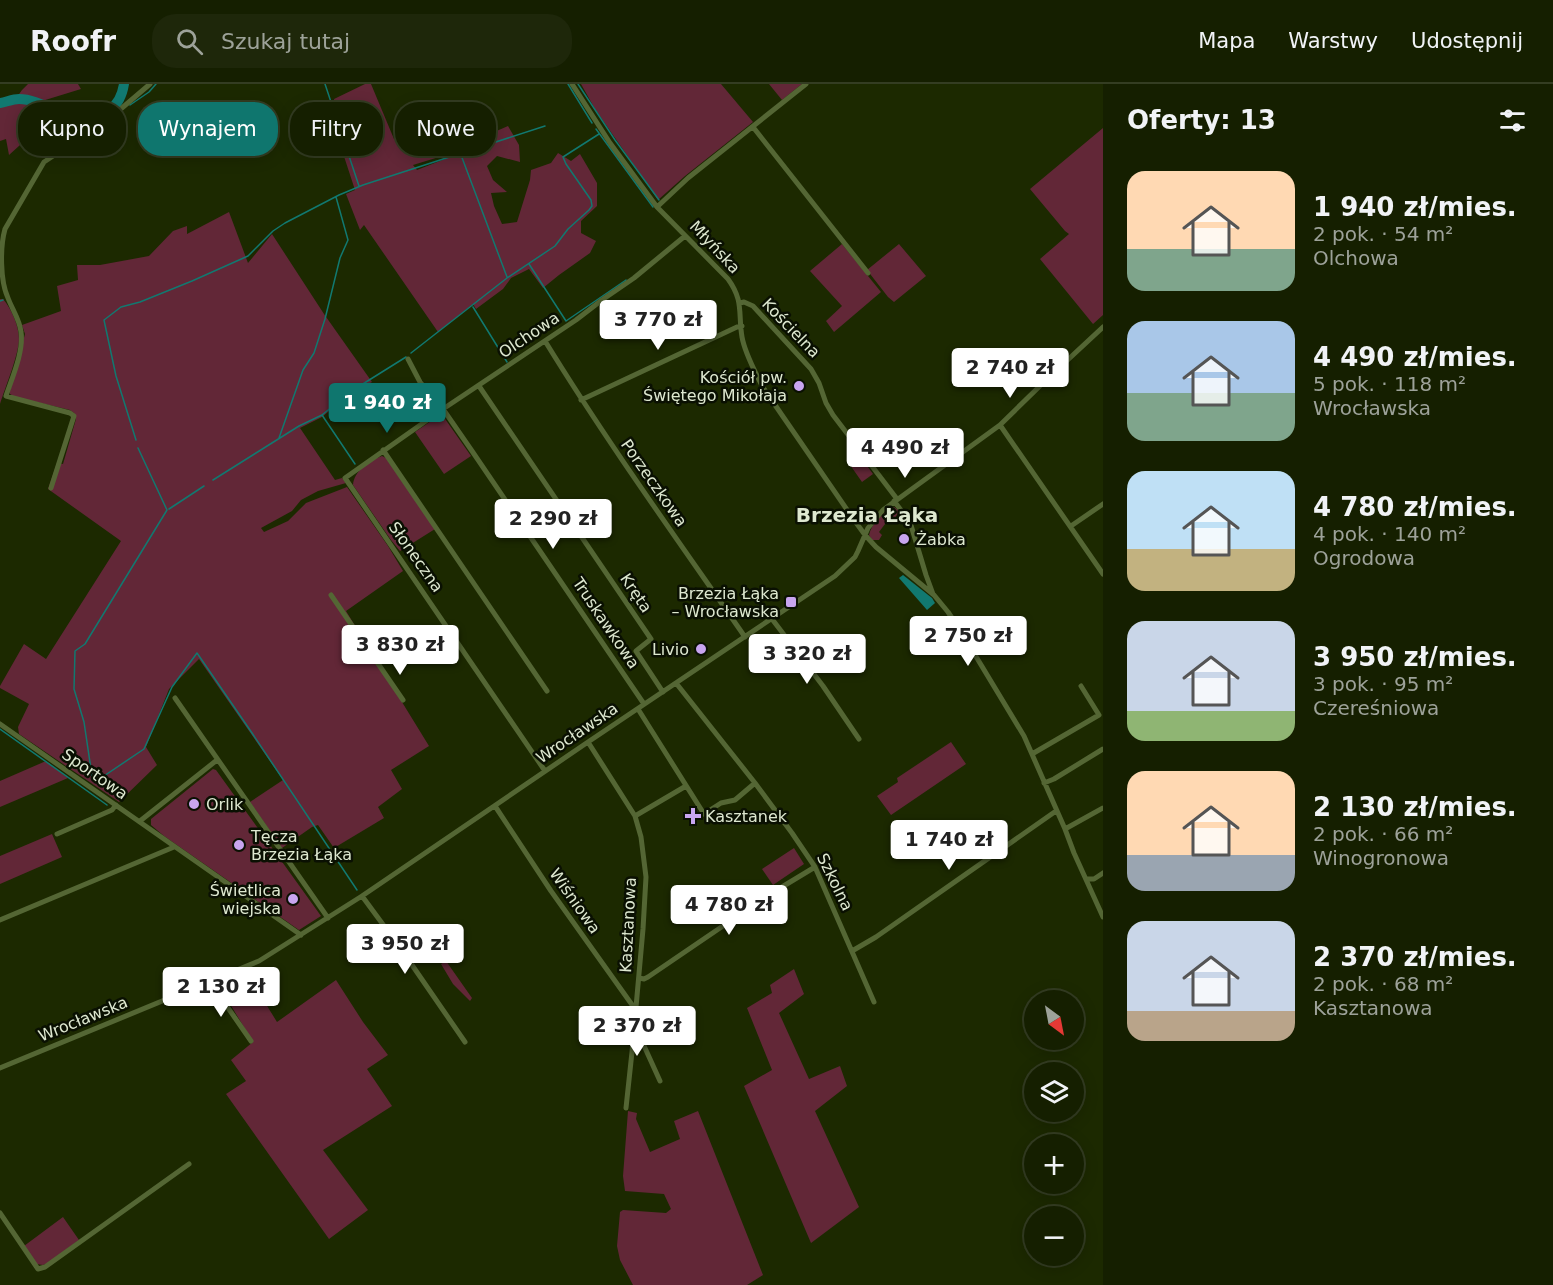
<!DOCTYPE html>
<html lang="pl">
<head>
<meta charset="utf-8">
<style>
  body { margin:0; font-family:"DejaVu Sans",sans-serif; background:#1e270a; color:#f1f3f6; height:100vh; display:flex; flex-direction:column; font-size:22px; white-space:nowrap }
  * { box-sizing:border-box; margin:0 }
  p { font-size:20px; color:#9da299 }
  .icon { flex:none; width:33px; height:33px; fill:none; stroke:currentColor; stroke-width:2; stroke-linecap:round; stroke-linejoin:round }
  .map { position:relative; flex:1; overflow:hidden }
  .drawer { display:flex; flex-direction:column; background:#151f00; width:450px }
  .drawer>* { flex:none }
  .banner { position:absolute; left:18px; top:18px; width:570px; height:54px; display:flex; gap:12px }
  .needle { width:39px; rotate:148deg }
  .controls { position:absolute; left:1024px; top:906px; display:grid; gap:12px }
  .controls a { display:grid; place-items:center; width:60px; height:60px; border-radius:50%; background:#151f00; box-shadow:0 3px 15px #0003,0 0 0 2px #343d22; font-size:30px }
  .price { position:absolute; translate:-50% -51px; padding:0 14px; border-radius:6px; background:#fff; color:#222; font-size:20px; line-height:39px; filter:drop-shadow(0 2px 3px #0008) }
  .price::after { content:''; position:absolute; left:50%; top:36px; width:18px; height:14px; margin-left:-9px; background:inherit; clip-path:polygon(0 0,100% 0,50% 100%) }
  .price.on { background:#0f766e; color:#fff }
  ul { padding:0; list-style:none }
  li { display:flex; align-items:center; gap:18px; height:150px; padding:0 24px }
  li span { display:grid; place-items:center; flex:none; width:168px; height:120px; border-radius:18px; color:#555 }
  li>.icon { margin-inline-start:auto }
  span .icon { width:72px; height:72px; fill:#fffc; stroke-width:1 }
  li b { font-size:26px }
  h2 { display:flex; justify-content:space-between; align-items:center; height:72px; padding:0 24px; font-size:26px }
  .chip { padding:0 21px; border-radius:24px; background:#151f00; box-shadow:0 3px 15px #0003,0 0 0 2px #343d22; font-size:21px; line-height:54px }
  .chip.on { background:#0f766e; color:#fff }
  header { display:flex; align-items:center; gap:36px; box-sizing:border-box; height:84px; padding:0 30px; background:#151f00; border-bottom:2px solid #343d22 }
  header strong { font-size:28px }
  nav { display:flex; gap:33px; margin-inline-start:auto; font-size:21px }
  .search { width:420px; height:54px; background:#1e270a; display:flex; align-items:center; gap:15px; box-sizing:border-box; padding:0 21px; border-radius:24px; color:#9da299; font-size:22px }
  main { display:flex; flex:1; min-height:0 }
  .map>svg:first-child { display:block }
  .green { fill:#622737; fill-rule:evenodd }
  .water { fill:#117970 }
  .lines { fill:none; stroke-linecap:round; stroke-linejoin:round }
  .stream { stroke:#117970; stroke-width:1.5 }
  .river { stroke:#117970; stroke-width:10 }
  .minor { stroke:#546634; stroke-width:5 }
  .poi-dot { fill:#c8a5ef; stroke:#0a1002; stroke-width:2 }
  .labels { text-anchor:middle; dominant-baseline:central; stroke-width:5; stroke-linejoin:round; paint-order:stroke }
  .street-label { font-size:16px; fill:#dee8d0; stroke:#0a1002 }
  .poi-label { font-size:16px; fill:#dee8d0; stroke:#0a1002; text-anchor:end }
  .quarter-label { font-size:20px; font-weight:bold; fill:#dee8d0; stroke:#0a1002 }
</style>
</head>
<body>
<header>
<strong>Roofr</strong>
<div class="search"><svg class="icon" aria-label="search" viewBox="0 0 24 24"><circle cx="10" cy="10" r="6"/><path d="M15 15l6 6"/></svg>Szukaj tutaj</div>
<nav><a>Mapa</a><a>Warstwy</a><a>Udostępnij</a></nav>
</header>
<main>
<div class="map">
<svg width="1103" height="1201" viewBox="0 0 1103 1201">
  <rect width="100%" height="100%" fill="#1c2900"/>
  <path class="green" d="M28,0H78L81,5L29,21L40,43L9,71L6,55L0,57V23L12,20L22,6Z
    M365,0H371L394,55L437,35L453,66L508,42L519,61L520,78L497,72L487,82L493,96L507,108L491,109L494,122L502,140L517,138L530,96L531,86L551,79L558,69L571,77L580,70L597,99V122L581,137V149L596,157L590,169L559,191L543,204L529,185L511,194L503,205L476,225L473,220L438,248L364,141L360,146L346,110L355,106L337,51L334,15ZM439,73L445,75L417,86L413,81Z
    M581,0H721L753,38L685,92L658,116L595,25Z
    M769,0H802L782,16Z
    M1103,44V231L1093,240L1040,175L1069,150L1065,147L1030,105Z
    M229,128L248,179L272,150L324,230L372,298L347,312L322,333L300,344L335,396L342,394L346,399L318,407L301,416L292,427L261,444L264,448L288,437L306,419L347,403L388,462L403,487L346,527L429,662L391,686L402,705L378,723L384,734L334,764L318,741L312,743L282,764L250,718L283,696L199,575L169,605L146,663L157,681L119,718L19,650L18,643L29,620L0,604V602L24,560L46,575L121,457L48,405L57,379L63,380L76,335L74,329L70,326L15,313L10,310V307L25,250L22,241L61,227L57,202L78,196L77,181H100L149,172L173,147L187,142V150Z
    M842,160L881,208L834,248L826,237L842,222L810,187Z
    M899,160L926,192L894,218L888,213L867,186Z
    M0,215H3C11,224 19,242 19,255C19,270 5,304 0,320Z
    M440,331L443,332L471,372L444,390L415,348Z
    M382,372L386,374L435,445L400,467L391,456L353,401C354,387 369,377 382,372Z
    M862,375L873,390L862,398L848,378L851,376L855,380Z
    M894,423L898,426V429L895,434L891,432L879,448L882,451L879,456H872L869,451C872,439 883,428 894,423Z
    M951,658L966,680L891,731L877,712L898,698L897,694Z
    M46,677L68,694L0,723V697Z
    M213,685L216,686L321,832L299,846L164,752L151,741V735Z
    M52,750L62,773L0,800V772Z
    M794,764L804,780L773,801L762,785Z
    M446,877L472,914L470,917L453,900L441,880Z
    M794,885L804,910L779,929L809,995L840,982L847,1002L815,1027L859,1123L811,1159L744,1002L772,986L747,924L772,909L770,901Z
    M251,896L277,938L336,896L363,938L388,971L367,985L392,1022L323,1066L368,1126L329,1155L226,1010L246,997L231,976L253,958L221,905Z
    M628,1027L637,1029L636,1035L650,1068L680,1055L674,1037L698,1027L763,1191L747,1201H633L620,1176L617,1162L620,1128L623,1126L666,1129L671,1125L664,1110L625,1107L623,1092Z
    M63,1133L79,1156L48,1179L43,1181L36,1180L24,1162Z"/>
  <path class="water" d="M903,491L932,514L935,519L927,526L899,494Z"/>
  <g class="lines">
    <path class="stream" d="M325,0L359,102
      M568,0L592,39
      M578,0L615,56L659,116
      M130,21L149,8L156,0
      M596,45L653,123
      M461,71L507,193
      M529,180L566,237L626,196
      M0,217L3,216
      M473,223L507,278
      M411,269L507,194L555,162L568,145L589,126L592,122L591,116L566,80L563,73L599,50
      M322,331L355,380
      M279,354L303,286L314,269L325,235L340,174L348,156L336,113
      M136,356L116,292L104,236L121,223L140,218L192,197L248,172L273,147L285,139L339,111L363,101L545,42
      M213,396L299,342L322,331L350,308L406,273
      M169,425L204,402
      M0,645L107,721
      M92,692L84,638L74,605L75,567L85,560L167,426L138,364
      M95,695L98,696L144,665L172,603L197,569L252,649L357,806"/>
    <path class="river" d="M0,19C6,18 13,15 19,15C48,15 80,50 108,28C118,20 122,12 124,0"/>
    <path class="minor" d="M572,0L610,59L657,123L728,195C744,217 738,229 742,253C745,270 755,287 762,302L852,433L865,451L876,463L934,511L948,528L960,546L1024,652L1065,745L1074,769L1103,833
      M753,43L868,189
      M657,123L688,94L806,0
      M740,219L744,218L753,222L811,285L819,299L826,319L833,331L897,415
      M545,257C607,358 677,455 745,553
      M408,275L420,298L443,325L472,367L644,620
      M479,302L651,555L636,567L663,608
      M581,316L737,243L742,242
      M1000,341L1103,490
      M383,366L547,607
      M51,404L74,332L70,329L6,312C12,294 24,267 21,248C20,236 12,225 8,214C0,197 0,163 5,145L44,78L109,35L150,0
      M894,417L910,438L926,491L933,510
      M1071,442L1103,420
      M331,511L403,616
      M772,535L823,602L859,655
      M676,599L755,699L792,749L815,783L874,918
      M175,614L328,834
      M638,625L704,730L721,719L735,716L755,699
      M0,640L301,851
      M588,658L635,732L641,753L646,793L643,845L632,968L626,1024
      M1032,670L1099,631L1081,602
      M545,687L345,394L443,325L576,236L602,216L634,194L685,152
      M1044,699L1054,695L1103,665
      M495,722L551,807L635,925
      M635,732L686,702
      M140,737L217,676
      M1065,745L1103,724
      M57,750L112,726L116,721
      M1086,795H1094L1103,789
      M362,812L401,865L465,958
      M0,836L174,763
      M852,867L876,853L1056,727
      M639,894L644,895L648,893L767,812L815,783
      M212,897L217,908L251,957
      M635,942L660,997
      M0,984L259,877L362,812L588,658L835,492L855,473L858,467L868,444L883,426L1000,341L1045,297L1103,243
      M0,1129L38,1185L45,1183L189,1080"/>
  </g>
  <g class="poi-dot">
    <circle cx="799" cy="302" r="6"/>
    <circle cx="904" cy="455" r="6"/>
    <rect x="785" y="512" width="12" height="12" rx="3"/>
    <circle cx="701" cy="565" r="6"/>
    <circle cx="194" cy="720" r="6"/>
    <path d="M690 723h6v6h6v6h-6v6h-6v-6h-6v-6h6z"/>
    <circle cx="239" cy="761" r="6"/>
    <circle cx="293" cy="815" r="6"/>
  </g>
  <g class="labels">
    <g class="street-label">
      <text transform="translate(715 163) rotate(47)">Młyńska</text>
      <text transform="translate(791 244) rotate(46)">Kościelna</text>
      <text transform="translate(529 251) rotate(-34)">Olchowa</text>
      <text transform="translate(654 399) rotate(55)">Porzeczkowa</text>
      <text transform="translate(416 473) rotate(55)">Słoneczna</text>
      <text transform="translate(636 509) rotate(56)">Kręta</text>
      <text transform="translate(606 539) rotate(56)">Truskawkowa</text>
      <text transform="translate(577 649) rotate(-34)">Wrocławska</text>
      <text transform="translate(95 690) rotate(35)">Sportowa</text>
      <text transform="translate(835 798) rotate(64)">Szkolna</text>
      <text transform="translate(575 817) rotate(55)">Wiśniowa</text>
      <text transform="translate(628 841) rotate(-87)">Kasztanowa</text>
      <text transform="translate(83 935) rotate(-22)">Wrocławska</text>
    </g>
    <g class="poi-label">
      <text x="787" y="293">Kościół pw.<tspan x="787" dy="18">Świętego Mikołaja</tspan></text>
      <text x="916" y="455" text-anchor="start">Żabka</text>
      <text x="779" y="509">Brzezia Łąka<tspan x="779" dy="18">– Wrocławska</tspan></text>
      <text x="689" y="565">Livio</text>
      <text x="206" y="720" text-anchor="start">Orlik</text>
      <text x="705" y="732" text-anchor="start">Kasztanek</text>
      <text x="251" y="752" text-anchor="start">Tęcza<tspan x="251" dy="18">Brzezia Łąka</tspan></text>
      <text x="281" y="806">Świetlica<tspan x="281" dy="18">wiejska</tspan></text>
    </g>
    <g class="quarter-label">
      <text x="867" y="431">Brzezia Łąka</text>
    </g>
  </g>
</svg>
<div class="controls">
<a><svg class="needle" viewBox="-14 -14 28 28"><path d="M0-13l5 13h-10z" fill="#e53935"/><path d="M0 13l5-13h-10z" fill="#9da299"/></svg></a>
<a><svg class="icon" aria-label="layers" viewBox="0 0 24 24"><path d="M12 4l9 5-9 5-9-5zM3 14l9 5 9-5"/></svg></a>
<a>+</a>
<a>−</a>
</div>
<b class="price" style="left:658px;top:267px">3 770 zł</b>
<b class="price" style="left:1010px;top:315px">2 740 zł</b>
<b class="price on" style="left:387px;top:350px">1 940 zł</b>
<b class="price" style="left:905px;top:395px">4 490 zł</b>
<b class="price" style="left:553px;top:466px">2 290 zł</b>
<b class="price" style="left:968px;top:583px">2 750 zł</b>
<b class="price" style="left:400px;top:592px">3 830 zł</b>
<b class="price" style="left:807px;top:601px">3 320 zł</b>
<b class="price" style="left:949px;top:787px">1 740 zł</b>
<b class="price" style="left:729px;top:852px">4 780 zł</b>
<b class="price" style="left:405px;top:891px">3 950 zł</b>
<b class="price" style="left:221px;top:934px">2 130 zł</b>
<b class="price" style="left:637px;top:973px">2 370 zł</b>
<div class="banner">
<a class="chip">Kupno</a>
<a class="chip on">Wynajem</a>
<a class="chip">Filtry</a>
<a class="chip">Nowe</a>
</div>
</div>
<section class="drawer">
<h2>Oferty: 13<svg class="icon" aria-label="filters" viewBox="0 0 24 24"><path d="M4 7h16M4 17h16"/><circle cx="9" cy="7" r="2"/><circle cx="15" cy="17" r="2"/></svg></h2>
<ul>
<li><span style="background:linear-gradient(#ffd9b3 65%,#7fa58c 0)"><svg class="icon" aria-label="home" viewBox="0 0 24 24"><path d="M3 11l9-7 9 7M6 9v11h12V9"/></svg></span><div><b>1 940 zł/mies.</b><p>2 pok. · 54 m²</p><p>Olchowa</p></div></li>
<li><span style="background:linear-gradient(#a9c7e8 60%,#7fa58c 0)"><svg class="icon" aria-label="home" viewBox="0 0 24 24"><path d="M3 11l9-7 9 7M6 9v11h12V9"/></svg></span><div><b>4 490 zł/mies.</b><p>5 pok. · 118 m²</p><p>Wrocławska</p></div></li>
<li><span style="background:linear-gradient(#bfe0f5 65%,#c2b280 0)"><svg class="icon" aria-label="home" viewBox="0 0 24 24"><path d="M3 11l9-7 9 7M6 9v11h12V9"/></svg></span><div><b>4 780 zł/mies.</b><p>4 pok. · 140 m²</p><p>Ogrodowa</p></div></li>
<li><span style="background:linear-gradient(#c9d6e8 75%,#8fb573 0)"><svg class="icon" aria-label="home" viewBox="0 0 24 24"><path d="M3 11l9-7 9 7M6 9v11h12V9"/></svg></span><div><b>3 950 zł/mies.</b><p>3 pok. · 95 m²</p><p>Czereśniowa</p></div></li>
<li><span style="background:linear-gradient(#ffd9b3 70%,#9aa5b1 0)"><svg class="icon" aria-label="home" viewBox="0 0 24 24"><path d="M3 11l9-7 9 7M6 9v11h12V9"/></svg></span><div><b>2 130 zł/mies.</b><p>2 pok. · 66 m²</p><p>Winogronowa</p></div></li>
<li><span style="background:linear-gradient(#c9d6e8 75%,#b9a48a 0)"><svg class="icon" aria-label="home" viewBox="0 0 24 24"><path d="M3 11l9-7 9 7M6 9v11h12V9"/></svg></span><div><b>2 370 zł/mies.</b><p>2 pok. · 68 m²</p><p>Kasztanowa</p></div></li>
</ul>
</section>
</main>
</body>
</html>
